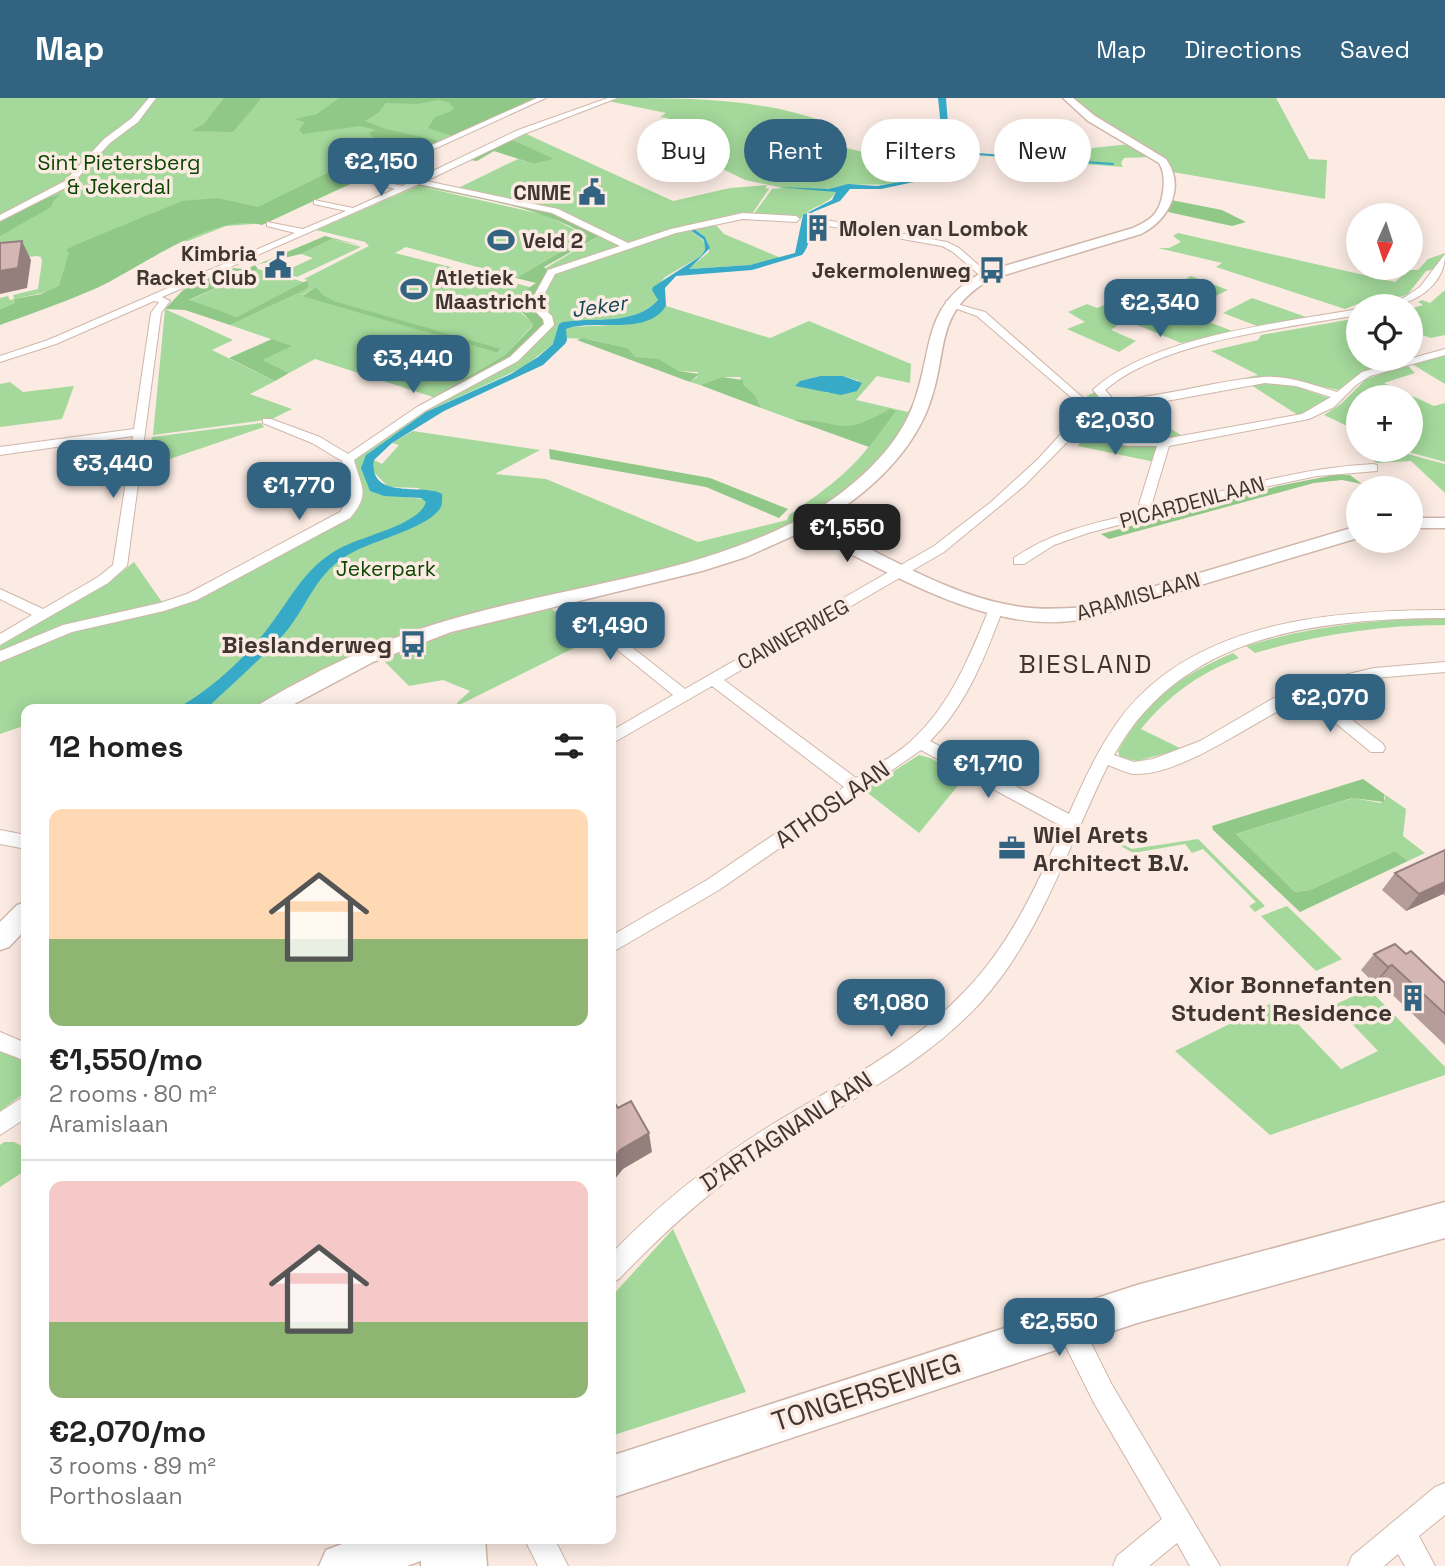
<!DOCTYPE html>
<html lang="en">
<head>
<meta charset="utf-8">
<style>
  body { margin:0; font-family:"Space Grotesk",sans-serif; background:#f6f6f6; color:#222; height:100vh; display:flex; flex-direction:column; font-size:26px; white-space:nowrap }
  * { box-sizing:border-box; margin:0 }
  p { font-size:23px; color:#767676 }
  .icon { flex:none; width:38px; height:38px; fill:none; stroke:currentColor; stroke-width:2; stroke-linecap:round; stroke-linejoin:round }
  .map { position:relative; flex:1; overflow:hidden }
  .drawer { position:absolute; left:21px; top:606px; width:595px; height:840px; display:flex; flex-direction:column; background:#fff; border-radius:14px; box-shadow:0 4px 18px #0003 }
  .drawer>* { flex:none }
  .hud { position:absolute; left:637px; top:21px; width:665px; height:63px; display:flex; gap:14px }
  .needle { width:46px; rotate:183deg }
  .buttons { position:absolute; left:1346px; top:105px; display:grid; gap:14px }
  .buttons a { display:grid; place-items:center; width:77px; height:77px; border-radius:50%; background:#fff; box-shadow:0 4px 18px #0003; font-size:35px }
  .price { position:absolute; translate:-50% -60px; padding:0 16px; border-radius:14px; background:#326381; color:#fff; font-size:23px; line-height:46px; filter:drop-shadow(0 2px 4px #0008) }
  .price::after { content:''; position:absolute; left:50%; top:42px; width:21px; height:16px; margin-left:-10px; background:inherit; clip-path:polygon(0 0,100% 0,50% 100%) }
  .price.selected { background:#222; color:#fff }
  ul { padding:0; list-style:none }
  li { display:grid; align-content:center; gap:14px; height:371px; padding:0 28px }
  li+li { border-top:2px solid #e0e0e0 }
  li span { display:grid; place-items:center; height:217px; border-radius:14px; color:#555 }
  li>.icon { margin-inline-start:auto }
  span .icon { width:126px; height:126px; fill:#fffc; stroke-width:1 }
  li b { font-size:30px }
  h2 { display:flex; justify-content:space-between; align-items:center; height:84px; padding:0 28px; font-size:30px }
  .chip { padding:0 24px; border-radius:32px; background:#fff; box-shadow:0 4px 18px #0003; font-size:24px; line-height:63px }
  .chip.selected { background:#326381; color:#fff }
  header { display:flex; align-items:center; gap:42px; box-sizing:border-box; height:98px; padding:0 35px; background:#326381; color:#fff }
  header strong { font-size:33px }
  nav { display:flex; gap:38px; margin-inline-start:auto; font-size:24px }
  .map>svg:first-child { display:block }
  .green { fill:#a4d99b; fill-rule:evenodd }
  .forest { fill:#90c887 }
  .water { fill:#36aac7 }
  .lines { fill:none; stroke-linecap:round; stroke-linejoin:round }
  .stream { stroke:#36aac7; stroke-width:2 }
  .street-casing { stroke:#d0b6aa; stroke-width:2 }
  .secondary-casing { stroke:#d0b6aa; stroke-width:3 }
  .primary-casing { stroke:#d0b6aa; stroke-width:3 }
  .street { fill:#fff; fill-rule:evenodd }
  .secondary { fill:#fff; fill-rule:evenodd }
  .primary { fill:#fff; fill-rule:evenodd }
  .wall { fill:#b69d99 }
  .shaded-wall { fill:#947f7d }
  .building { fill:#d4b6b2; stroke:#947f7d; stroke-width:2 }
  .labels { text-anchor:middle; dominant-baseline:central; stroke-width:7; stroke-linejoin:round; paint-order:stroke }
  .far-park-label { font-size:21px; fill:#0c4602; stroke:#fbebe3 }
  .far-poi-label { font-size:21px; font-weight:bold; fill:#403631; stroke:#fbebe3; text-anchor:end }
  .far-water-label { font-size:21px; font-style:italic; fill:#154653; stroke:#fbebe3 }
  .far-street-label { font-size:21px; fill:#403631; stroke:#fbebe3 }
  .poi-label { font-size:24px; font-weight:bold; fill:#403631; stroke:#fbebe3; text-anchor:end }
  .street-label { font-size:24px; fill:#403631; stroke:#fbebe3 }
  .neighbourhood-label { font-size:26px; letter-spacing:2px; fill:#403631; stroke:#fbebe3 }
  .near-street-label { font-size:28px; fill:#403631; stroke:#fbebe3 }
</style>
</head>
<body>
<header>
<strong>Map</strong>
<nav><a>Map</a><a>Directions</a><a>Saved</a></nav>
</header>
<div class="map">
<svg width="1445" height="1468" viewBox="0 0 1445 1468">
  <rect width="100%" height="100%" fill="#fbebe3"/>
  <path class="green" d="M0,0H538L266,125L226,128L188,143H161L51,193L14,201L16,205L0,211V200L8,198L10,202L14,201L13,197L38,191L42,163L41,159L37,158L0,162Z
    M618,0C689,0 761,0 827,25L826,28L813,36L814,42L925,69C904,92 875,85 848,87C840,87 833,90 826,91L836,94C828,108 811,107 801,120L753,117L772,91L784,90L745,82L682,51L700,43L681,38L698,31L715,32L665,22L668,20L660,19L666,15L608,3Z
    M1071,0H1276L1309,61L1327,62L1325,101L1173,74L1165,62L1111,32Z
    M524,35L673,103L730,90L767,87L765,90L769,91L752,116L738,115L724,121L633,144H623L567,116L456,91L518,61L534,66L553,61L511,41Z
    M1130,46L1153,59L1124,60L1121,65L1123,69L951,56L1087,65L1092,50Z
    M418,88L545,117L588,138L516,180L406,149L395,155L530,189L524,193L521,215L534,226L505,257L433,299L315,261L289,275L263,262L291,248L230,227L303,193L308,182L304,181L369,148L365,144L316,132ZM316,189L321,196L330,202L501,252L498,255L302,197Z
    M714,125L724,136L781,160L750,167L688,171L709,154C709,141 704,138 694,131L691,133L704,143L705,152L701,158L665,179L654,193L658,202C635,228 594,219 563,224L559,227L554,245L524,269L426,314L366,357L377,396L424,401L419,390L388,389L374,374V362L382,366L399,347L392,345L413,333L540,352L495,376L546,381L698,444L787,422L789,417C829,389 873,359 889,311L864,326L841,330L814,323L794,322L761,310L756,298L743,286L740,279H722L700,287L690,284L697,279L698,274L679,273L635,259L628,250L587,241L565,240L566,231L570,229C594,227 651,230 666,208L770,240L809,223L911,266L910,285L877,278L856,302L908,314L914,302L918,305L885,355L843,398L745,451L415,535L322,572L254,611H26V627L0,636V548L117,478L134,464L164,507L181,501L324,428L360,401L363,396L353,365L354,359L549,231L537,208L551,176L631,147ZM820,278H843L859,283L828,295L800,283Z
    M1178,135L1395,184L1409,172H1418L1428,161L1445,155L1435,171L1426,173L1408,196L1383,205L1384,208H1373L1365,203L1345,211L1216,169L1222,165L1158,150H1169L1181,144L1173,138Z
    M601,137L618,148L548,174L544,171Z
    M332,141L361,149L297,179L281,175L313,160L301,156Z
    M258,171L307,185L237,219L188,203Z
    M1191,178L1228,192C1203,204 1194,209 1166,197L1157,202L1151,200Z
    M1445,192V237L1431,240L1411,233L1410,211L1423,207L1418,204L1422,202L1430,205Z
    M1124,199L1146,208L1157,204L1235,234L1181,245L1125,222L1111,232L1136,243L1119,254L1067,231L1085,224L1068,214L1087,206L1097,210Z
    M1252,200L1312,221L1265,231L1223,215Z
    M165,211L233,242L212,252L275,283L250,296L292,311L272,321L153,337Z
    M1358,220V261H1408L1366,273L1338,292L1285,281L1208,288L1258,277L1211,253L1258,242L1261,237Z
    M1445,257V286L1412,266Z
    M1407,267L1415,275L1384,285L1434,308L1445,305V364L1401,352H1410V299H1358V333L1324,317L1341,306L1366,281Z
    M10,284L23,294L74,288L62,321L0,329V286Z
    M1270,285L1294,288L1329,300L1316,310L1298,317L1251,287Z
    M1095,294L1108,311L1119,312L1132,309L1183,338L1159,342L1155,364L1078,348L1087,332L1085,328L1094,309L1087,298Z
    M261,325L264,329L146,369L152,339Z
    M1363,352H1393L1445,366V395L1411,363L1376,365Z
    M551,510L592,541L457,608V605L470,593L443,582L409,588L381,560L470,529Z
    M1445,520V527C1379,527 1317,537 1255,555L1246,548C1311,528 1377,521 1445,520Z
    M1233,555L1239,560C1198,576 1169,597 1141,631L1182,651L1137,663L1120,659L1118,653C1148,601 1179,578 1233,555Z
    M919,657L930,660L966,678L919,735L864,692Z
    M1384,696L1406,711L1403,738L1425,755L1408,763L1395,753L1310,792L1295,794L1236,736L1353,700L1381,705L1385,701Z
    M1198,741L1265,808L1255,814L1249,808L1256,804L1203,751L1192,755L1185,746L1133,755L1121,748L1122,746L1132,751Z
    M1287,808L1342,861L1316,873L1261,818Z
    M1369,891L1445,969V977L1270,1037L1175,953L1276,903L1341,971L1378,953L1334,907Z
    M0,952L26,962V994L0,1013Z
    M4,1044H14L26,1050V1072L0,1089V1047Z
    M673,1131L746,1294L611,1338V1199Z"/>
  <path class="forest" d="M224,0H261C252,13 242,22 233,34L191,33L204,26Z
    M339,0H537L453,38L428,30L435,19L452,13L454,10L448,4L438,2L417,6L386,5L378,15L365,23L386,31L440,43L262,127C213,114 140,170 97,190C65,204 33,215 0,227V211L15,205L14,201L41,196L59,188L69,155L66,152L73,148L182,103L217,100L258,109L362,58L366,54L364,50L373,47L374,40L369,35L376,32L360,28L303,36L299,32L305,24L294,21L317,16Z
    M511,41L554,61L534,66L494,53L477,63L469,62Z
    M428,86L547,112L601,137L544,169L548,174L542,182L532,205L547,223L514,260L438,301L433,299L505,257L532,229L533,226L518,210L524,193L536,185L516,180L588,138C537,107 472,100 414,87Z
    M61,96L54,102L51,109L0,138V121L43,101Z
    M1171,102L1222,112L1246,124L1232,128L1168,114Z
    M325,138L363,148L332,141L301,156L255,167L258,171L189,202L237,219L308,182V189L303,193L230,227L185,212L165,211L184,191L230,170L245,171L261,165Z
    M316,189L323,197L334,203L501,251L498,255L302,198Z
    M582,240L628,250L635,259L658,261L679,273L699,276L690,284L577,242Z
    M272,241L292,248L263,262L289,275L275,283L229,260Z
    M722,279L743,282V286L756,298L761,310L700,287Z
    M889,311L896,313L869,349L794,322C843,321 838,342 889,311Z
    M549,351L710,380L788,411L779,420L706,389L550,361Z
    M1334,377H1350L1362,386L1342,382L1314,385L1109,441L1101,436L1278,388Z
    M1363,681L1384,696V704L1352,700L1236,736L1295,794L1310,792L1395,753L1408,763L1300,814L1213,732L1212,728Z"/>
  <path class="water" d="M938,0H946L948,26L958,36L959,46L931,75L914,84L881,91H850L840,103L813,114C808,129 813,145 802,157L752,172L676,178L665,190L666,208C646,239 595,220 566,231L567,242L565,246L543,267L444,313L392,345L374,362C369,400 415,387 438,394L442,396C442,401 443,407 439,412C422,433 367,443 343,460C314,479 306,511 284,536C260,562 232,586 206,611H176C209,593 242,563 265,534C292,500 306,464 349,446C369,437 420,425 426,404L421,400L384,398L370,393L361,370L366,357L426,314L511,276L538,259L553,246L559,226L563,224C594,219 635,228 658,202L652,192L653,189L701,158L705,152L704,142L690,132L694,131L705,139L710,150L689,171L750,167L795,155L803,117L832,102L836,94L777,89L828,91L848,86L877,88L900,84L919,76L952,45L951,37L941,29Z
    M820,278H843L862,285L857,293L841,297L795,288L800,283Z"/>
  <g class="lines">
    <path class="stream" d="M949,54L1113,66"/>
    <defs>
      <path id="street" d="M149,0H156L138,24L110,45L71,87L0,123V117L65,83L104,41L132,20Z
        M537,0H546L410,62L403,60Z
        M608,0H617L524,36L426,83L558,111L628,145L671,131L743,115L796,118L800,121L796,124L743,121L676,135L555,176L539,206L552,218L554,227L518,263L425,313L354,362C361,389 371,396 350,420L197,502L164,513L72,534L0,564V553L63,527L160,505L187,496L340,414L351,396L342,363L312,345L263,325V321H271L320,339L348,356L417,309L510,259L544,226L543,221L529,207L548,172L620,148L552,115L419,86L162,199L170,203L161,215L127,468L108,485L0,547V536L32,517L0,501V491L43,511L98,479L113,467L133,338L0,357V349L134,331L151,215L159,204L154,203L56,246L0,264V258L48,242L295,135L267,128V124L303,131L346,113L314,106V102L353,110L395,91L363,83V79L402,88L518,32Z
        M826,122L947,144L959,150L991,178L983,180L953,154L942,148L823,127Z
        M1445,156C1445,188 1413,208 1384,208L1405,199L1420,189Z
        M946,203L985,214L1082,299L1088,312L1077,333L1108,337L1105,306L1093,292L1095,290C1154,238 1281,225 1358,211V217C1285,230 1161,243 1105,292L1114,302C1164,299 1213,283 1263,279C1288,277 1313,287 1337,294L1362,274L1445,251V257L1370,278L1356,287L1334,309L1309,321L1169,348L1152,405L1159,410C1230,391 1299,370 1373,366L1377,367V373L1317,378L1264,389L1088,435L1054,447L1024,466H1014V460C1054,432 1100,424 1146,413L1139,406L1157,348H1128L1072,339L1024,388L944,454L724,582L856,680C874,669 894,658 910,644C950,608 969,560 989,511L996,507L1003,511C985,558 967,607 930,643L1069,716C1083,684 1098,651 1119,622C1192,523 1332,512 1445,512V520C1319,521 1182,535 1114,657L1134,664L1153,661L1200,643L1272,601L1315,584L1374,570L1445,564V574L1374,580L1318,595L1383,646L1385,650L1383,654H1371L1305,600C1258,619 1184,678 1134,676C1126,675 1116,670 1108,667C1068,747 1042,836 981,904C921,970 837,1008 764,1056C710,1092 663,1135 619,1181L611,1185V1156C659,1106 713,1063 773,1026C839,986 911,950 965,893C1010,847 1037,787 1063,729L921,652L719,792L611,855V838L707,782L844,689L712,588L611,646V633L673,597L555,501L557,498H567L685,591L934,448L991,404L1038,361L1071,325L1076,310L1072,300L977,218L946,207ZM1265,285L1296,288L1331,299L1302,316L1164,341L1120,339L1117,309L1150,306Z
        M0,732L26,737V751L0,746Z
        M0,934L26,945V963L0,953Z
        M26,997V1020L0,1037V1014Z
        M1069,1216L1078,1219L1112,1287L1220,1468H1190L1177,1445L1149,1468H1113L1117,1458L1162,1421L1094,1305L1060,1237L1057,1228L1060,1219Z
        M1445,1385V1417L1419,1438L1435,1468H1405L1398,1456L1384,1468H1348L1352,1458L1435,1389Z
        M524,1440H554L568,1468H538Z"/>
      <path id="secondary" d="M1063,0H1073L1095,18L1166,61C1186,89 1169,122 1141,136L991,181C931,215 950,255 928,310C909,359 863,400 818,425C881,454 946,497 1015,508C1039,512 1061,511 1085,509L1358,428V440L1093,519C996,544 888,472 804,433L746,459L702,473L451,534L373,564L285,611H257L260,606C324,568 391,537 463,518C582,485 707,475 816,412C854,389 895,352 912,310C935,252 919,211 981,175L1133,130C1141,126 1151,122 1156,114C1164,102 1167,77 1159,65L1088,23Z
        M1410,420H1445V430H1410Z
        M26,804V831L9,849L0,852V824L17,807Z
        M421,1440H485L487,1468H421Z"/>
      <path id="primary" d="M1445,1104V1140L1137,1225L611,1400V1358L1137,1187Z
        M358,1440H446L440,1456L407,1468H319L326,1452Z"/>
    </defs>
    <use href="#street" class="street-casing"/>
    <use href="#secondary" class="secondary-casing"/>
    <use href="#primary" class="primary-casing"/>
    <use href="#street" class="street"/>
    <use href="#secondary" class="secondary"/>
    <use href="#primary" class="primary"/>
  </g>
  <path class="wall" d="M1445,752V798L1443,796L1406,813L1382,792L1395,775Z
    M1374,856H1406L1445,885V947L1378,883L1374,885L1361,872Z"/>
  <path class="shaded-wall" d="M22,143L31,162L27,190L0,196V173Z
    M1445,784V793L1443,796L1406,813L1419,796Z
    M1392,867L1378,883L1374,885L1388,869Z
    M649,1035L652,1054L623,1071L611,1086V1063L620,1052Z"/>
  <path class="building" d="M22,143L18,170L0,173V145Z
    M1445,752V784L1419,796L1395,775Z
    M1395,846L1406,856L1411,853L1445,885V916L1392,867L1388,869L1374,856Z
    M611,1001H612L618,1010L631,1003L649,1035L620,1052L611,1063Z"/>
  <defs>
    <symbol id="civic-bare" viewBox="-9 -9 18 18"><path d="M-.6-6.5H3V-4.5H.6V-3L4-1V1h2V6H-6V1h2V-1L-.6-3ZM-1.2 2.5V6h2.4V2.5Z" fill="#326381" stroke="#fbebe3" stroke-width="2.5" paint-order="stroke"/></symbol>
    <symbol id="building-bare" viewBox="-9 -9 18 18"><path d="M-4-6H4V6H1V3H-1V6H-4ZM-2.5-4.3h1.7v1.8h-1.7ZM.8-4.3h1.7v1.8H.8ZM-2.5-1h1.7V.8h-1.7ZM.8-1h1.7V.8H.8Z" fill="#326381" stroke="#fbebe3" stroke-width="2.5" paint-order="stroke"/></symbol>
    <symbol id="stadium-bare" viewBox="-9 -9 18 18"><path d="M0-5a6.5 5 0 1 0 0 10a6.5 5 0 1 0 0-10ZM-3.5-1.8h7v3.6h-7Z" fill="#326381" stroke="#fbebe3" stroke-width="2.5" paint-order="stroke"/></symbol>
    <symbol id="bus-bare" viewBox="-9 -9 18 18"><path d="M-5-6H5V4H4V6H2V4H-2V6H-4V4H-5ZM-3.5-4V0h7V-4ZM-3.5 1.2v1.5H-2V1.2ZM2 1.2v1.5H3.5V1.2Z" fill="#326381" stroke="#fbebe3" stroke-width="2.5" paint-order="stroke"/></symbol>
    <symbol id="office-bare" viewBox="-9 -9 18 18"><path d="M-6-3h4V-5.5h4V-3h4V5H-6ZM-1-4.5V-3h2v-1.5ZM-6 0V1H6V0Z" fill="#326381" stroke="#fbebe3" stroke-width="2.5" paint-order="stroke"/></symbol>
  </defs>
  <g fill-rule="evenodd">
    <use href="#civic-bare" x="573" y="75" width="38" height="38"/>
    <use href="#building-bare" x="799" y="111" width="38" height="38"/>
    <use href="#stadium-bare" x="482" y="123" width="38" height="38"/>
    <use href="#civic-bare" x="259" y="148" width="38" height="38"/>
    <use href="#bus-bare" x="973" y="153" width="38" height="38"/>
    <use href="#stadium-bare" x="395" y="172" width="38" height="38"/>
    <use href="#bus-bare" x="394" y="527" width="38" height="38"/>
    <use href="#office-bare" x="993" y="731" width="38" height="38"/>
    <use href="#building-bare" x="1394" y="881" width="38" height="38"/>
  </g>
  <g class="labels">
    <g class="far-park-label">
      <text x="119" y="64">Sint Pietersberg<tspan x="119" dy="24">&amp; Jekerdal</tspan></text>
      <text x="386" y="470">Jekerpark</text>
    </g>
    <g class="far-poi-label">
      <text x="571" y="94">CNME</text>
      <text x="839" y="130" text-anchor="start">Molen van Lombok</text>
      <text x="522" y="142" text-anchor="start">Veld 2</text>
      <text x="257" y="155">Kimbria<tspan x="257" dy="24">Racket Club</tspan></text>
      <text x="971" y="172">Jekermolenweg</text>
      <text x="435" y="179" text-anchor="start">Atletiek<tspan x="435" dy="24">Maastricht</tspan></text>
    </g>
    <g class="far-water-label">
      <text transform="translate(599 208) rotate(-8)">Jeker</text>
    </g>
    <g class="far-street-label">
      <text transform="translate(1192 404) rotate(-15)">PICARDENLAAN</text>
      <text transform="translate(1138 498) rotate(-16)">ARAMISLAAN</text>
      <text transform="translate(793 536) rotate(-29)">CANNERWEG</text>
    </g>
    <g class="poi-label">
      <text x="392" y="546">Bieslanderweg</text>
      <text x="1033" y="736" text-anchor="start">Wiel Arets<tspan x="1033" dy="28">Architect B.V.</tspan></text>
      <text x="1392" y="886">Xior Bonnefanten<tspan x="1392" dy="28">Student Residence</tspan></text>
    </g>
    <g class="street-label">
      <text transform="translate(832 706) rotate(-35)">ATHOSLAAN</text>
      <text transform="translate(786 1033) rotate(-33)">D'ARTAGNANLAAN</text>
    </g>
    <g class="neighbourhood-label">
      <text x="1086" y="566">BIESLAND</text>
    </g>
    <g class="near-street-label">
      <text transform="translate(866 1294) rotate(-18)">TONGERSEWEG</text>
    </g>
  </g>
</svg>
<div class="buttons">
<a><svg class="needle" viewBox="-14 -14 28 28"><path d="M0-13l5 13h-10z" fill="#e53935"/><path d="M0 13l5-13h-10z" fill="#767676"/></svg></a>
<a><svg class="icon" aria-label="locate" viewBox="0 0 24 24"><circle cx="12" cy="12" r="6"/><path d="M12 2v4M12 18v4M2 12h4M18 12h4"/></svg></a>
<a>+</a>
<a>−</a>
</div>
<b class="price" style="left:381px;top:100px">€2,150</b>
<b class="price" style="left:1160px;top:241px">€2,340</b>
<b class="price" style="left:413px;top:297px">€3,440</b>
<b class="price" style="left:1115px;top:359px">€2,030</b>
<b class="price" style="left:113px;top:402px">€3,440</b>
<b class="price" style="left:299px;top:424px">€1,770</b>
<b class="price selected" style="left:847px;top:466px">€1,550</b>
<b class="price" style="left:610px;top:564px">€1,490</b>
<b class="price" style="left:1330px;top:636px">€2,070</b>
<b class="price" style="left:988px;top:702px">€1,710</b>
<b class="price" style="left:891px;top:941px">€1,080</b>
<b class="price" style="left:1059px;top:1260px">€2,550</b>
<div class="hud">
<a class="chip">Buy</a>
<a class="chip selected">Rent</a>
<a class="chip">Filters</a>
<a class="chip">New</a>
</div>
<section class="drawer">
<h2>12 homes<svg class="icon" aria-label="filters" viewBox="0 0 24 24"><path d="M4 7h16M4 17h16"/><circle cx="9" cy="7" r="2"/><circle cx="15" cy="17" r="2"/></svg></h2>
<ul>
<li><span style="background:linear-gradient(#ffd9b3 60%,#8fb573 0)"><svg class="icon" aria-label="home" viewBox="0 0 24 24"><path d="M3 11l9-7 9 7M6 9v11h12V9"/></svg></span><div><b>€1,550/mo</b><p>2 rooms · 80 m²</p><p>Aramislaan</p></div></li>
<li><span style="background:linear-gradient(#f6c9c9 65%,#8fb573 0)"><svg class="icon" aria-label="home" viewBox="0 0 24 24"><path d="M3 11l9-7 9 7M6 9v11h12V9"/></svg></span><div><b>€2,070/mo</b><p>3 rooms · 89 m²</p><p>Porthoslaan</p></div></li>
</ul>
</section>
</div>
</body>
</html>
